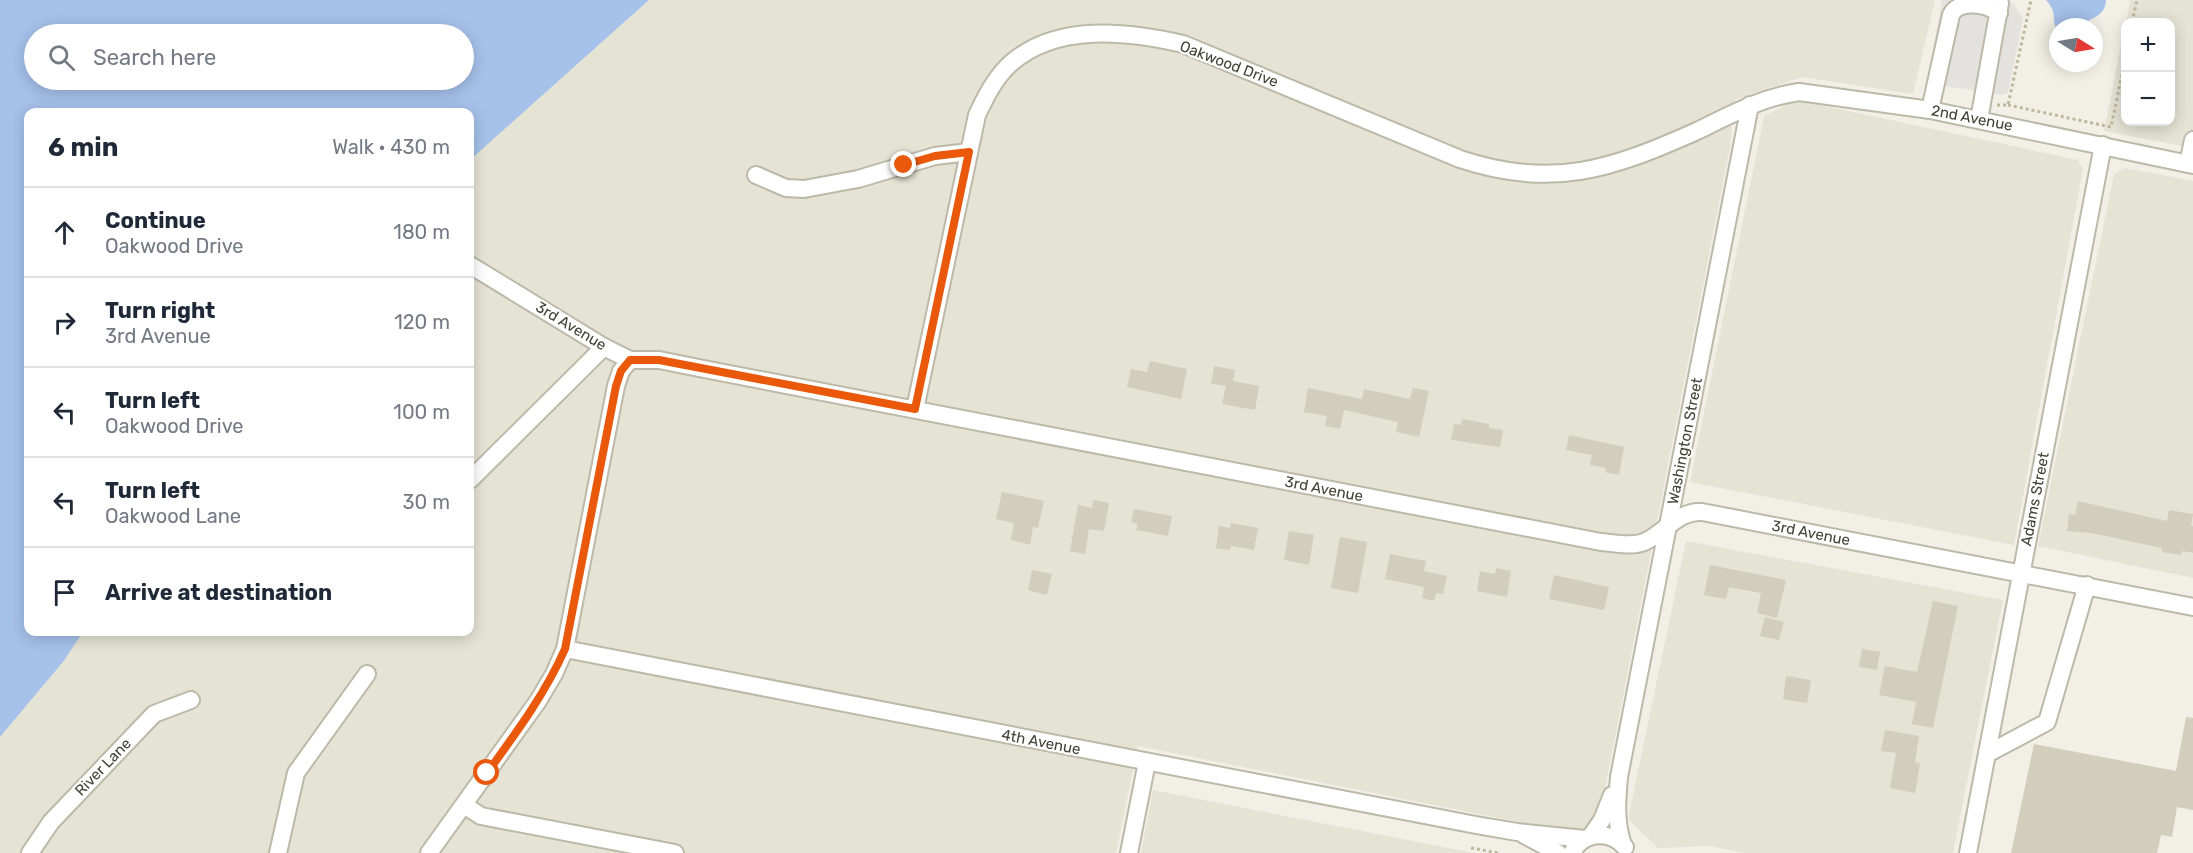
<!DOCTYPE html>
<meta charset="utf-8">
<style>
body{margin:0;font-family:Rubik,sans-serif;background:#f2f2f3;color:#1f2937}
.controls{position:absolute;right:18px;top:18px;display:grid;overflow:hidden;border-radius:12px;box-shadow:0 3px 15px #0003}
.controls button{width:54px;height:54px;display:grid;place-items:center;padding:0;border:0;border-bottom:2px solid #e0e1e3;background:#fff;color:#1f2937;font:30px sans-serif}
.compass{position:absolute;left:2049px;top:18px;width:54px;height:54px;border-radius:50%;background:#fff;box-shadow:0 3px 15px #0003;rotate:101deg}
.stop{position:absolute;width:18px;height:18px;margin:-14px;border:4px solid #ea580c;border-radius:50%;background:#fff}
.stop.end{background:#ea580c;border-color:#fff;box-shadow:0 2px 6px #0008}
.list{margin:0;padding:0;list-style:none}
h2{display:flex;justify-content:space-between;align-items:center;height:78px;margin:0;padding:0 24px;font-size:26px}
h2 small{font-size:20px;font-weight:400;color:#747a83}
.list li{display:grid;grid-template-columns:39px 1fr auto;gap:18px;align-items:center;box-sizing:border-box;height:90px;padding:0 24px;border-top:2px solid #e0e1e3}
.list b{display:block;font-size:22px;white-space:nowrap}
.list p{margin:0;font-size:20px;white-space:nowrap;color:#747a83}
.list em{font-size:20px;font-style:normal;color:#747a83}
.icon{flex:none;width:33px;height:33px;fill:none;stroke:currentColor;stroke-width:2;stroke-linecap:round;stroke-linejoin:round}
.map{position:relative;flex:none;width:2193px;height:853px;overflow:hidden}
.search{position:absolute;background:#fff;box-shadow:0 3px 15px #0003;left:24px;top:24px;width:450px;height:66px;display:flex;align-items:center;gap:15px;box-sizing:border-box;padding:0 21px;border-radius:33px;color:#747a83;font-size:22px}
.panel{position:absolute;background:#fff;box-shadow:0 3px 15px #0003;left:24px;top:108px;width:450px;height:528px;border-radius:12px}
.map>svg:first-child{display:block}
.residential{fill:#e5e3d4}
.parking{fill:#e3e2de}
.water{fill:#a6c1ea;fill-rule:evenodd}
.building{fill:#d2cebc}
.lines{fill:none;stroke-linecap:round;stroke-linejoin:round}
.minor-casing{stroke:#bcb9a9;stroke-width:20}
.path{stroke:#bdb79c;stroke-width:3;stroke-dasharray:3 3;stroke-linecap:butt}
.minor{stroke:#fff;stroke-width:16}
.route{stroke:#ea580c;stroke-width:8}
.labels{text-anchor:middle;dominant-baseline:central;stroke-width:4.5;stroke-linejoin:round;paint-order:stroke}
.street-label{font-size:15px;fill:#444136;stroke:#fff}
</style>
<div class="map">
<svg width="2193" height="853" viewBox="0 0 2193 853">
<rect width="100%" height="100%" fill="#f2f0e6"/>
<!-- residential -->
<g class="residential">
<polygon points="649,0 1935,0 1913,94 1802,77 1735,100 1730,147 1601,809 1586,830 1569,832 1138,746 1116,853 0,853 0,737 63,662 83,632 470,632 470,160"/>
<polygon points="2130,0 2193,0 2193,148 2104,131 2125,24 2126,122 2170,122 2170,22 2126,22"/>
<polygon points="1806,102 2078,160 2083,169 2014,545 1690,482 1764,116 1790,103"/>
<polygon points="2125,168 2193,181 2193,578 2038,546 2114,174"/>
<polygon points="1686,541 2003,600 1953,853 1745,853 1709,846 1658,848 1628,819"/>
<polygon points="1153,790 1474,853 1141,853"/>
</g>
<!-- parking -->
<polygon class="parking" points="1942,0 1993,0 2013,3 2023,19 2008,93 2002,95 1927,83"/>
<!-- water -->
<g class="water">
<path d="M0,0H649L470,160V112H28V632H83L63,662L0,737ZM34,34H464V80H34Z"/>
<path d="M2046,0H2106C2105,18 2090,17 2079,27H2058L2057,31C2051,18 2058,13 2046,0Z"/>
</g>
<!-- building -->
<g class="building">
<polygon points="1150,361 1187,369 1181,399 1127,387 1131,369 1147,372"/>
<polygon points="1214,366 1235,370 1233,381 1259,386 1255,410 1222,404 1226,386 1211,384"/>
<polygon points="1308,388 1362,399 1364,389 1410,399 1413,388 1429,391 1419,437 1396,432 1398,422 1344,410 1340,429 1325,426 1327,416 1304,412"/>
<polygon points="1462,419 1489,424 1489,428 1503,430 1500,447 1451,440 1454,424 1461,425"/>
<polygon points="1569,435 1624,447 1619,475 1605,472 1606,468 1590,465 1592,455 1566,450"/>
<polygon points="1002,492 1044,501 1038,528 1033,527 1030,545 1011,540 1014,523 996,519"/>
<polygon points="1093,500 1109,503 1104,531 1089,529 1085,554 1070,551 1078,505 1092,508"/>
<polygon points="2078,501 2167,521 2169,510 2193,514 2191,526 2193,526 2193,553 2182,551 2181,555 2162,552 2162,548 2091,533 2067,531 2069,514 2075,515"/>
<polygon points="1134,509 1172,516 1168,536 1136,530 1138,524 1131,522"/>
<polygon points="1231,523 1258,528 1254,550 1231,546 1230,550 1216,548 1219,526 1230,528"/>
<polygon points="1289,531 1314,535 1309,565 1284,560"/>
<polygon points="1340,537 1367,542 1358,593 1331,588"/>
<polygon points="1390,554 1426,561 1424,571 1447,576 1443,594 1436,593 1434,601 1422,598 1424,587 1385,579"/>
<polygon points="1710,565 1786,580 1777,618 1757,613 1761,593 1729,587 1726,599 1704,595"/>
<polygon points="1496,568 1511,571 1507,597 1477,591 1480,571 1495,574"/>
<polygon points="1032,570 1052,574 1047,595 1028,590"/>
<polygon points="1554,575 1609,587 1604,610 1549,599"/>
<polygon points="1933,601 1958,606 1933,728 1912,724 1916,702 1879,695 1885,666 1917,672"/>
<polygon points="1765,617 1784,622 1779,640 1760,636"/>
<polygon points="1862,649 1880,652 1877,670 1859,667"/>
<polygon points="1786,676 1811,680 1807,703 1783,699"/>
<polygon points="2186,717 2193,718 2193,810 2177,807 2172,837 2161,835 2157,853 2011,853 2034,744 2176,771"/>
<polygon points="1885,730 1919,736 1915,762 1920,764 1915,793 1890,788 1896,753 1881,751"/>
</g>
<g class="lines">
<defs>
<g id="minor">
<path d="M1930,110L1951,15C1958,0 1985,3 1999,13"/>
<polyline points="1979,120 2000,3"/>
<polyline points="2188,164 2193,140"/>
<polyline points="756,175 786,188 804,189 858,179 935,156 969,152"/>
<path d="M470,265L604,347L630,360H659L714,371L1601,542C1613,543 1632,547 1644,542C1664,534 1678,510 1702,512L2193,607"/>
<path d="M915,409L977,115C986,96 995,78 1010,64C1056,23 1127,31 1183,44L1460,159C1552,190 1612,169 1697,131C1730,115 1762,97 1799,92L1930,110L2193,165"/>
<polyline points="470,480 604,347"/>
<polyline points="565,649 1476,825 1517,832 1585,839"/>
<polyline points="1987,754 2047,722 2087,585"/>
<polyline points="464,805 481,816 675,853"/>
<polyline points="1524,835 1558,853"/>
<polyline points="1591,836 1602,820 1612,795"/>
<path d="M1623,845C1615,822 1617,800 1619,777L1750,105"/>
<polyline points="30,853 51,822 154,714 191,700"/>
<polyline points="278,853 296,773 367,674"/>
<polyline points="429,853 538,701 554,674 565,649 616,386 621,371 630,360"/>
<polyline points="1129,853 1147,762"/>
<path d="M1572,853C1583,831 1610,830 1625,847"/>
<polyline points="1968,853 2103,145"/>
</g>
</defs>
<!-- minor casing -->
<use href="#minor" class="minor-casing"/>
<!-- path -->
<g class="path">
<polyline points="2132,22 2137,0"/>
<polyline points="1997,105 2008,105 2031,0"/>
<polyline points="2008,105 2111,127 2126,55"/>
<polyline points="1471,848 1499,853"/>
</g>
<!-- minor -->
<use href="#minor" class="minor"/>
</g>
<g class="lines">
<!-- route -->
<path class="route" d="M487,773C516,733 545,694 565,649L616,386L621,371L630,360H659L915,409L969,152L935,156L904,165"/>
</g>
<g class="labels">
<!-- street labels -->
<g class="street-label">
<text transform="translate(1229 64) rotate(21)">Oakwood Drive</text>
<text transform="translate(1972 118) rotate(11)">2nd Avenue</text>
<text transform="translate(571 326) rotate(31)">3rd Avenue</text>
<text transform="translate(1685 441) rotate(-79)">Washington Street</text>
<text transform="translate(1324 489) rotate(11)">3rd Avenue</text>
<text transform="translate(2035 499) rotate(-79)">Adams Street</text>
<text transform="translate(1811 533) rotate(11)">3rd Avenue</text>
<text transform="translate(1041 742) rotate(11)">4th Avenue</text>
<text transform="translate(103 767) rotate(-46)">River Lane</text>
</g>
</g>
</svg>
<div class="controls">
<button>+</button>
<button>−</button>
</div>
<svg class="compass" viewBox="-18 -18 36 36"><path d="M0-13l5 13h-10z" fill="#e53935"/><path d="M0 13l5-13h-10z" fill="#747a83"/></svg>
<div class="stop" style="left:487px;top:773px"></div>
<div class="stop end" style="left:904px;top:165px"></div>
<div class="search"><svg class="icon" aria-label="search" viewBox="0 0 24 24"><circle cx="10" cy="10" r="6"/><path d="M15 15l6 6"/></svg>Search here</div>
<section class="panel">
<h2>6 min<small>Walk · 430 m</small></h2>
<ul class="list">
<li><svg class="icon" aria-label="ahead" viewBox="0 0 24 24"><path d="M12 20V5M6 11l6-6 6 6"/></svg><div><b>Continue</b><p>Oakwood Drive</p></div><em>180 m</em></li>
<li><svg class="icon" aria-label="right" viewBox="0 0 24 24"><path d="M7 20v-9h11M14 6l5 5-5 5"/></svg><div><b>Turn right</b><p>3rd Avenue</p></div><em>120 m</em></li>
<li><svg class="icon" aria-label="left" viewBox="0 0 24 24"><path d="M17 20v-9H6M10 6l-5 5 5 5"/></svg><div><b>Turn left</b><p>Oakwood Drive</p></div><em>100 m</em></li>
<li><svg class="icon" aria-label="left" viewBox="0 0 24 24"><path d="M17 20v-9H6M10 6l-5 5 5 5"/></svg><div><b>Turn left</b><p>Oakwood Lane</p></div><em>30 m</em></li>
<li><svg class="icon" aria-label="arrive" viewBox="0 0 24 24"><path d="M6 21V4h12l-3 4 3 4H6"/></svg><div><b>Arrive at destination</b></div></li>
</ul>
</section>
</div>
